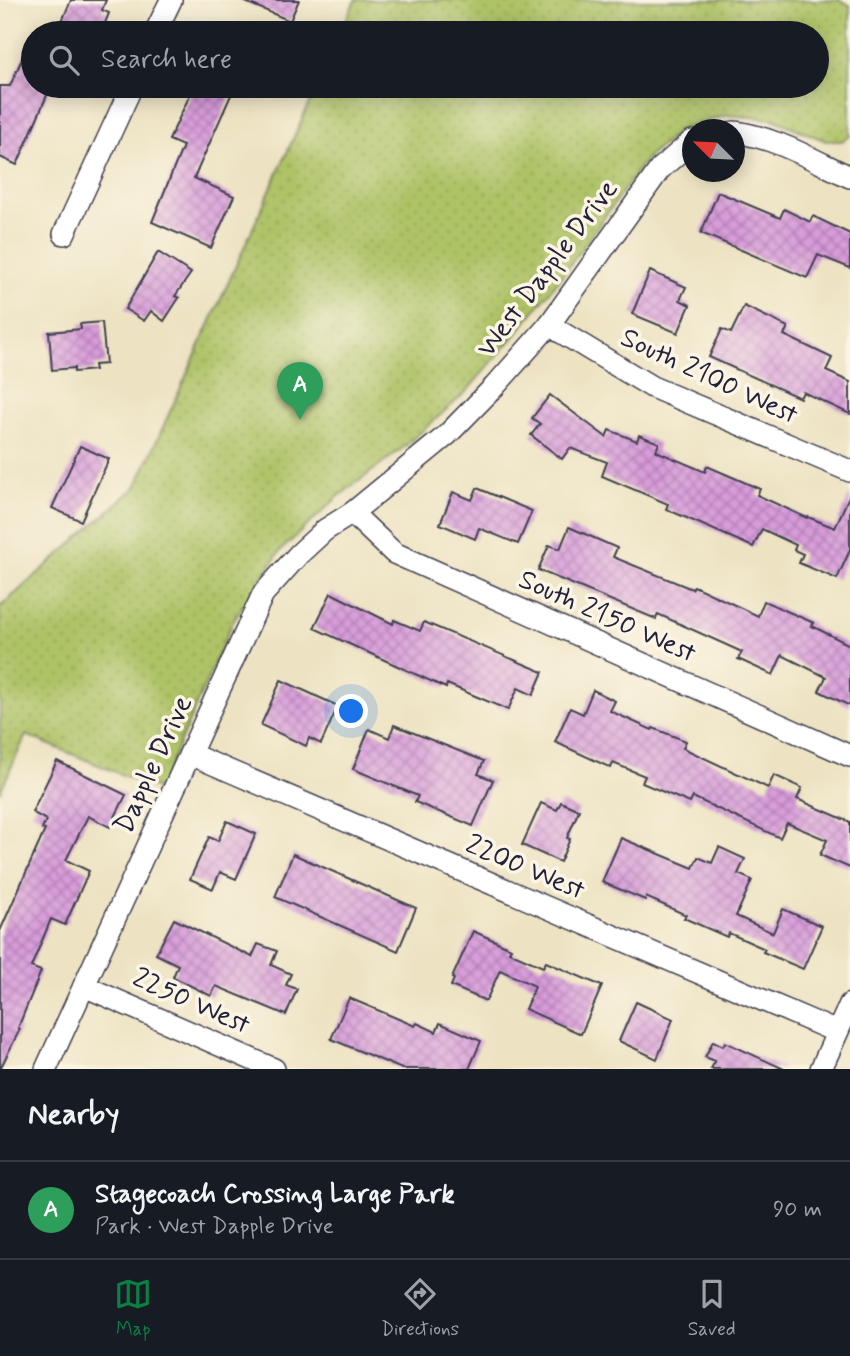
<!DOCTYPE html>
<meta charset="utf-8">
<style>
body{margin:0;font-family:Mynerve,sans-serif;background:#20242c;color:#f1f3f6}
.compass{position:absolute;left:682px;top:119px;width:63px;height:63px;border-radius:50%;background:#171b24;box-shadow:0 4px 18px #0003;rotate:294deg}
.you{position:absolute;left:352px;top:712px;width:24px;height:24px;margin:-18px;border:5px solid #fff;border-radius:50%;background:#1a73e8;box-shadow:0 0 0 10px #1a73e833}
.badge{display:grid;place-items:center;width:46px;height:46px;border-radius:50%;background:#0b8043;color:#fff;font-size:23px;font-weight:700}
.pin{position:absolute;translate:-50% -58px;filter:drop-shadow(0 2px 4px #0008)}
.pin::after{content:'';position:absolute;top:37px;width:24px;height:21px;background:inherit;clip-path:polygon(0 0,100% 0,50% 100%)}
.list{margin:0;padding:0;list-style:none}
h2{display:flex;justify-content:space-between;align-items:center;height:91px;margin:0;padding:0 28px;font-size:30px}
h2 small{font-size:23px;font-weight:400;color:#9ea1a6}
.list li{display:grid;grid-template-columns:46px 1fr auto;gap:21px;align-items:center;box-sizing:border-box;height:98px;padding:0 28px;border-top:2px solid #363941}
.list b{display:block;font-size:26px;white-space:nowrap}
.list p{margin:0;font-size:23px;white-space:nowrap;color:#9ea1a6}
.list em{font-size:23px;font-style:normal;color:#9ea1a6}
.icon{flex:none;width:38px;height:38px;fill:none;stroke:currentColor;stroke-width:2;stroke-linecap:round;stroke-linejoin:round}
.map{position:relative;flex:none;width:850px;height:1069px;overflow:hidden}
.search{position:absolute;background:#171b24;box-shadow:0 4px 18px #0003;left:21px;right:21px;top:21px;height:77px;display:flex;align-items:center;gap:18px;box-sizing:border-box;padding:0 24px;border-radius:38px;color:#9ea1a6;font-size:26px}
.sheet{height:189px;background:#171b24}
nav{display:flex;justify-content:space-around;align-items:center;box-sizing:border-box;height:98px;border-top:2px solid #363941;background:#171b24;font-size:19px;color:#9ea1a6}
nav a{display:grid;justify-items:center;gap:4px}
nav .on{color:#0b8043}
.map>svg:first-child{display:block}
.park{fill:url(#park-dots);stroke:#687250;stroke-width:2}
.building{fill:url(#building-cross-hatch)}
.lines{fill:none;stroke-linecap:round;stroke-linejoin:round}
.street-casing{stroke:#403f4f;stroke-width:24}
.street{stroke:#fff;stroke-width:21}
.labels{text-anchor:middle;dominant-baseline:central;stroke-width:7;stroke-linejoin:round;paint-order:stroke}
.street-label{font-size:28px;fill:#22223b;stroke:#fcf5e5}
</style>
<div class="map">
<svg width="850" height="1069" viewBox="0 0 850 1069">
<defs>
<pattern id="park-dots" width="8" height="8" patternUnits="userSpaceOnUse" patternTransform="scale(1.75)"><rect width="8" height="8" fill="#aec266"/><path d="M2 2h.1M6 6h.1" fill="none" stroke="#95a659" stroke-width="1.8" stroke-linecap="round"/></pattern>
<pattern id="building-cross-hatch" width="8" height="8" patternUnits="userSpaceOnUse" patternTransform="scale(1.75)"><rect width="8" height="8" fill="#d89cda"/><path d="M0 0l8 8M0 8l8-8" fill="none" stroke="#af7fb2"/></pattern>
</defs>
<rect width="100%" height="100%" fill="#fcf5e5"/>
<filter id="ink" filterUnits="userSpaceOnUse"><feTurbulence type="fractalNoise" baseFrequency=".0143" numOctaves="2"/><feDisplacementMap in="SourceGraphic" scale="14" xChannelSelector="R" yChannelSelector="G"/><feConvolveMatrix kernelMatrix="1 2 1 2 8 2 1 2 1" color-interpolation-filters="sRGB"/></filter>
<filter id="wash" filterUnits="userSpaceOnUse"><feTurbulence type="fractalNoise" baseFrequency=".00686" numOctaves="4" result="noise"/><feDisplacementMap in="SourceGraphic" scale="28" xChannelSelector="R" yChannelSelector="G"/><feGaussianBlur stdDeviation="1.57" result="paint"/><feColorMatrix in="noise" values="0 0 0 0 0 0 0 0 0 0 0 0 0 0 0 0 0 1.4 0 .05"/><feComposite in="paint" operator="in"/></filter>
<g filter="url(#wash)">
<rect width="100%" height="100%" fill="#ede3c3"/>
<!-- park -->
<polygon class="park" points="355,0 840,0 850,5 850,136 842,141 826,141 773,119 727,115 682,129 647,158 565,272 517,333 465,393 404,447 339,496 280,551 233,621 159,790 26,735 0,792 0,607 136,487 317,86 817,86 817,33 340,33"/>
<g id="blocks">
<!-- building -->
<g class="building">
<polygon points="71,0 106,0 102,10 109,13 101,33 93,30 92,33 57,33"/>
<polygon points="241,0 299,0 290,21"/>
<polygon points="33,34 33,86 51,86 17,165 0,157 0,86 10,86"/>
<polygon points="194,86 235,86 194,178 234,196 211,248 152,222 183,146 169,140"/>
<polygon points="718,192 780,218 784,209 810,222 813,216 850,234 850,268 818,255 807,278 701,233"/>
<polygon points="158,252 191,273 175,296 179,298 164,321 151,311 144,321 125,309"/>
<polygon points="650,271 686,287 680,300 690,305 678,333 632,314"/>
<polygon points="744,306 788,327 784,335 832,358 826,371 850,382 850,414 803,392 800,398 709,357 722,329 731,333"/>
<polygon points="102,322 106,364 94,365 95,370 74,372 74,368 52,370 49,332 81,329 80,324"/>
<polygon points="550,395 606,437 609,430 637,441 639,435 659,443 656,451 705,472 707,466 730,476 760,489 757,495 807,518 808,517 835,528 850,494 850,550 837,579 799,563 803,554 794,550 796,545 762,529 753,547 666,509 668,504 602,476 607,462 570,448 562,459 531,435 540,424 532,418"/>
<polygon points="80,446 109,459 81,521 52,508"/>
<polygon points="477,488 532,511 518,544 479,528 475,539 440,524 453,492 472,500"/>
<polygon points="569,527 617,548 613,557 692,589 694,586 758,616 764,601 814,623 812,626 850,645 850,706 819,691 826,677 782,655 773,675 738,659 742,652 658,614 656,619 538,570 549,545 560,549"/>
<polygon points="331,593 393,624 394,620 420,631 424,622 543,672 533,695 518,688 508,710 447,684 446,688 314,628"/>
<polygon points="281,680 338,706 321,744 309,738 306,746 261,725"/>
<polygon points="593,690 615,701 610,711 652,730 653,728 686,741 683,748 768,788 774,775 802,788 797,799 850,822 850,868 820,855 827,840 787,823 780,838 693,797 690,803 642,783 645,776 613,763 611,768 555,742 570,708 583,714"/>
<polygon points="394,725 484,761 478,774 493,780 473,826 415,802 418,796 353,769 369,729 389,738"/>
<polygon points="57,761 126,795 110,827 88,816 66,860 89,871 65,925 51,919 31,967 41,971 18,1028 20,1029 0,1069 0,931 45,830 42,829 46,820 32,812"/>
<polygon points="561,802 579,810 567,838 570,839 560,862 522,845 541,803 557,810"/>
<polygon points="227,821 256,834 236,879 220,872 213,889 190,879 209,837 218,841"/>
<polygon points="621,838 693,868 698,857 712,863 719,847 745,859 738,874 752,880 736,916 773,933 783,909 822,926 803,969 763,952 765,949 729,933 727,937 684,918 686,915 646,897 645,900 602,882"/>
<polygon points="293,854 416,908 398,951 275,897"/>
<polygon points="174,919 252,957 258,944 277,951 271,965 291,974 286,985 297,989 286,1015 216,986 211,996 173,977 178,965 156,954"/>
<polygon points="473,931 511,948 509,952 543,967 546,962 602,986 581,1034 525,1009 535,986 500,970 486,1001 451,986 454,979 452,978"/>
<polygon points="349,998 415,1026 417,1023 436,1032 440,1023 481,1041 469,1069 402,1069 331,1039"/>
<polygon points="636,1002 673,1019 657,1059 619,1041"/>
<polygon points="713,1041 723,1046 725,1042 784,1069 711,1069 715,1061 705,1057"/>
</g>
</g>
</g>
<g filter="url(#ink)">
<use href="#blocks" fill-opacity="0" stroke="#403f4f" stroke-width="2"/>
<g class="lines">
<defs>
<g id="street">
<polyline points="155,33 171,0"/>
<path d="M734,132C775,137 813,160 850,177"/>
<polyline points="64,234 132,86"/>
<polyline points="549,325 652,387 850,471"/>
<polyline points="352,513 394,553 850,756"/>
<polyline points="190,754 837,1032"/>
<polyline points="84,986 274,1069"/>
<polyline points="46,1069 263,594 299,554 325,530 352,513 447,435 495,386 549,325 660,169 692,141"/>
<polyline points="821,1069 850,1004"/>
</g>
</defs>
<!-- street casing -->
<use href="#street" class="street-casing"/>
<!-- street -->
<use href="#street" class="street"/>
</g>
</g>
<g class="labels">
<!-- street labels -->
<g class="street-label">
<text transform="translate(548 269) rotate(-53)">West Dapple Drive</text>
<text transform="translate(709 377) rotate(25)">South 2100 West</text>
<text transform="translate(607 617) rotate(24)">South 2150 West</text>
<text transform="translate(154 765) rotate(-65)">Dapple Drive</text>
<text transform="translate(525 868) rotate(23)">2200 West</text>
<text transform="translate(191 1002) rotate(24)">2250 West</text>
</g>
</g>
</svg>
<svg class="compass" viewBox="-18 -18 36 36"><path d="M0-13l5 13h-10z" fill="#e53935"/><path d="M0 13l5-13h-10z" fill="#9ea1a6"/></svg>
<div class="you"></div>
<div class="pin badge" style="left:300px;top:420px;background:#2e9e5b">A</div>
<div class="search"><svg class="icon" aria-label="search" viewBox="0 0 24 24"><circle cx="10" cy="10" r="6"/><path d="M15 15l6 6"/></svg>Search here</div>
</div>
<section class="sheet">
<h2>Nearby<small></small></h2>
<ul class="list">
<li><span class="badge" style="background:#2e9e5b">A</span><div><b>Stagecoach Crossing Large Park</b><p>Park · West Dapple Drive</p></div><em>90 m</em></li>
</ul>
</section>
<nav>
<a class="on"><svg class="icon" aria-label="map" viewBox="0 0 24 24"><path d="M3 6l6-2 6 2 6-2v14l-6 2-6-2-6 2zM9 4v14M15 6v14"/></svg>Map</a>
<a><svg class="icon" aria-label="directions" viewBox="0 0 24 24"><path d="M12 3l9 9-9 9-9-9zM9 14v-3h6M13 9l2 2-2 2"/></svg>Directions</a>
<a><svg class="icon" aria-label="saved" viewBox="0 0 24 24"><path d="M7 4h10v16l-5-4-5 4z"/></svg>Saved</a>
</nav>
